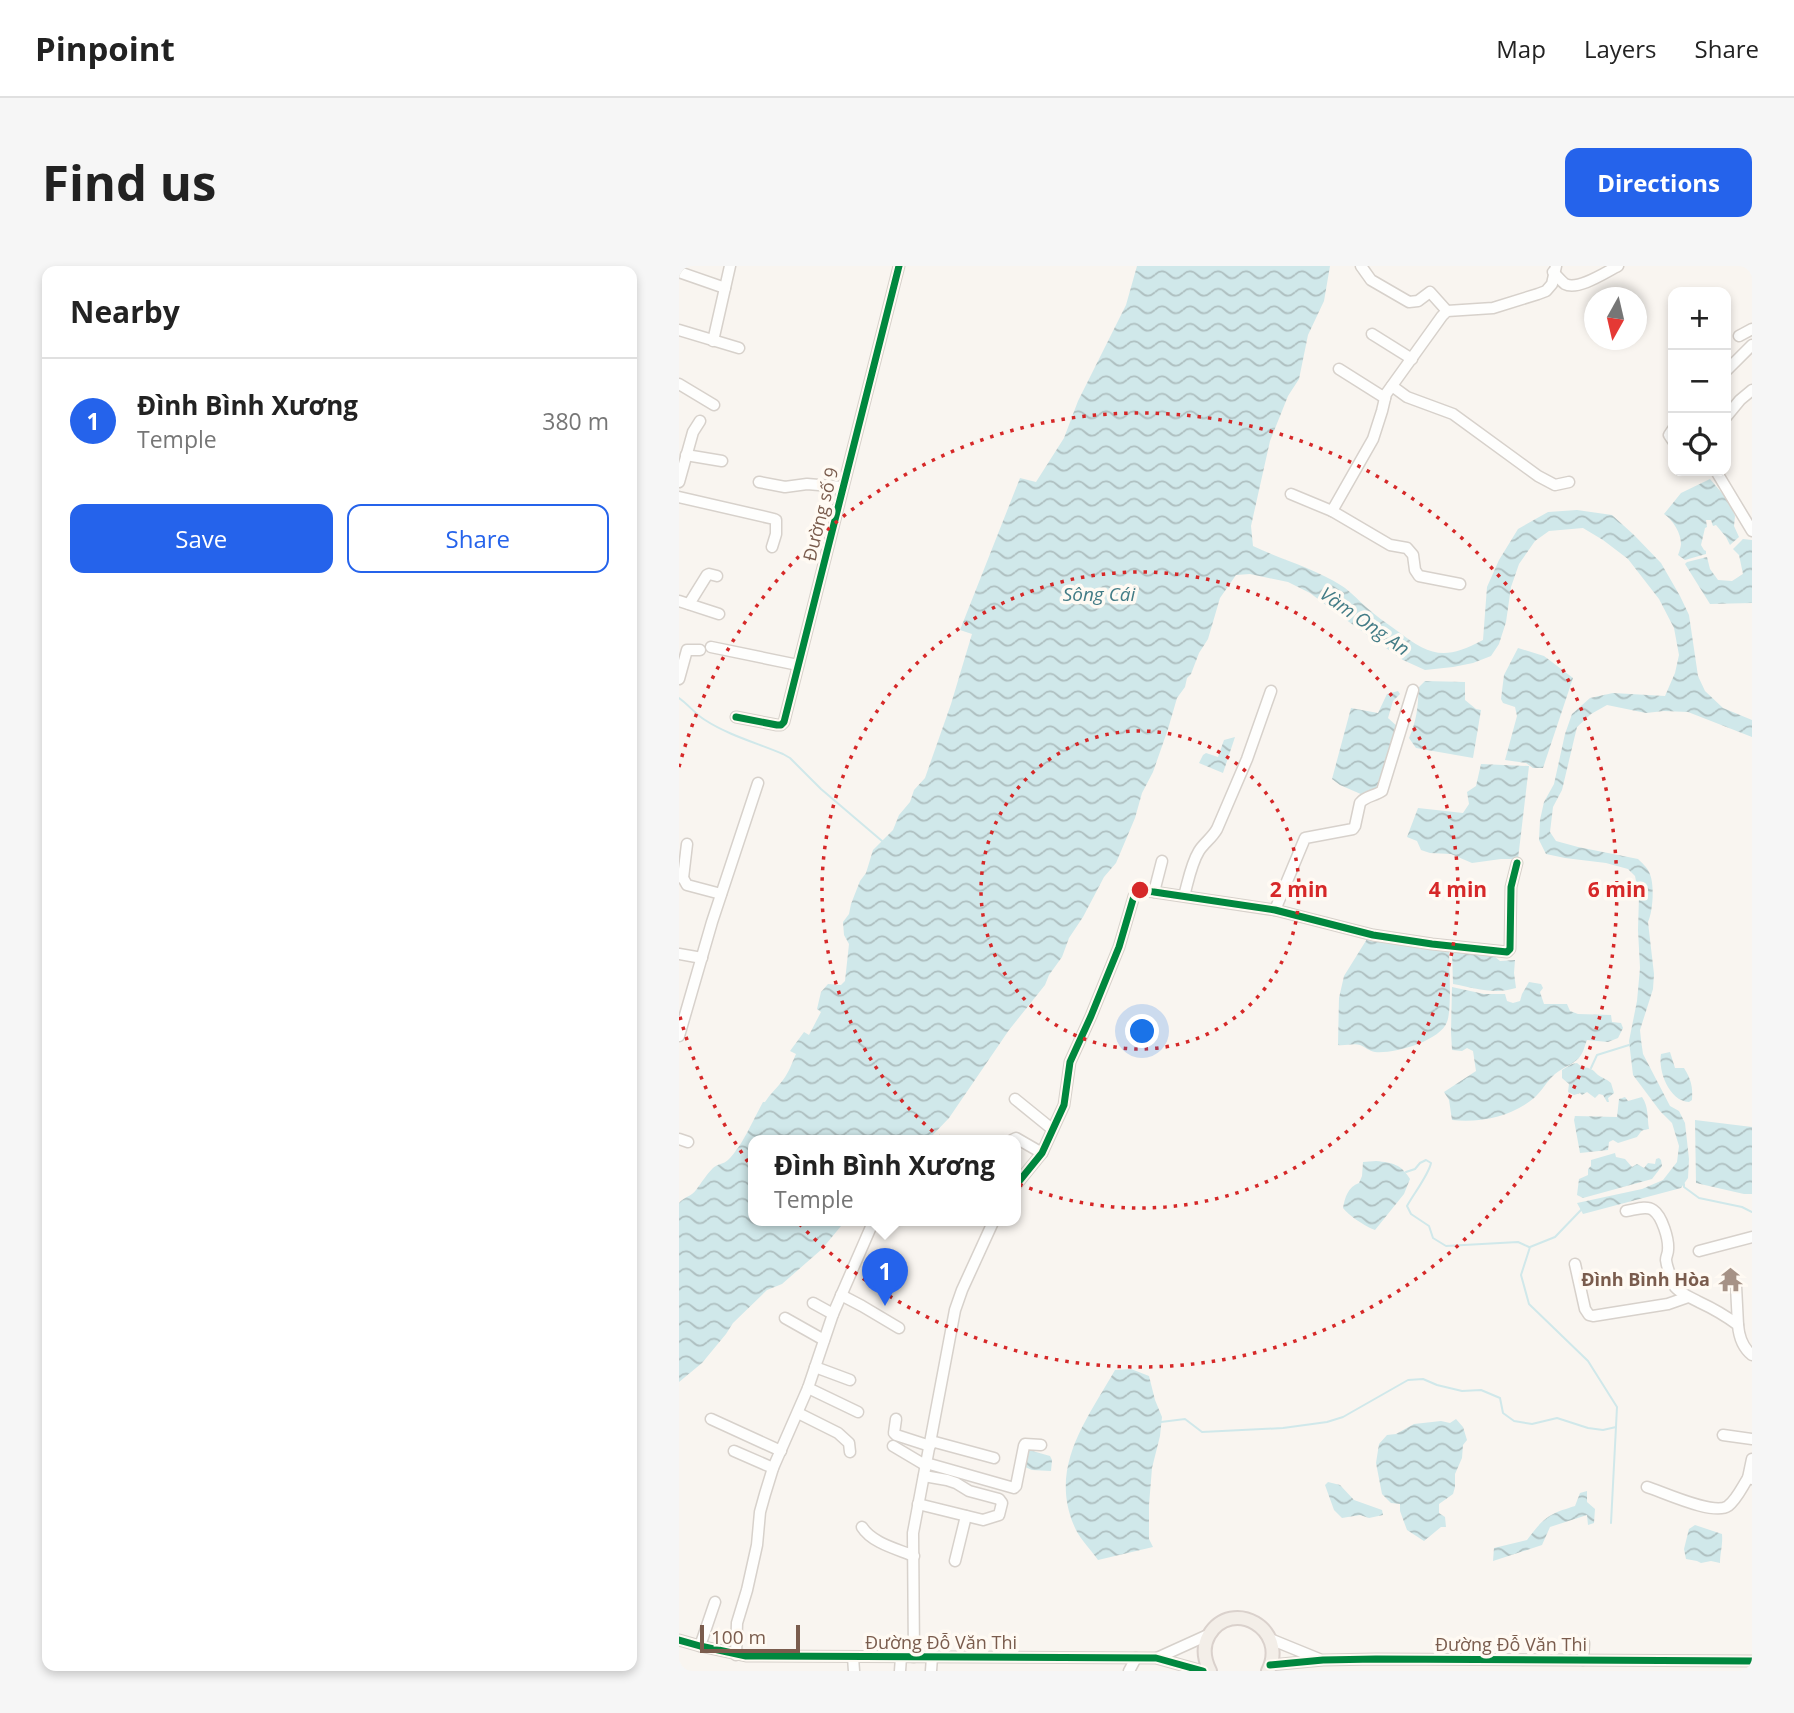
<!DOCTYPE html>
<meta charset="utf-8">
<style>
body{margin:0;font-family:"Open Sans",sans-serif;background:#f6f6f6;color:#222}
.controls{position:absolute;right:21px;top:21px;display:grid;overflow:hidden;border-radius:14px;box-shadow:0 4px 10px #0003}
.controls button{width:63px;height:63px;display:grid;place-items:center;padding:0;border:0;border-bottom:2px solid #e0e0e0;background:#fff;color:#222;font:35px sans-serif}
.compass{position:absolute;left:905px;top:21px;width:63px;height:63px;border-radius:50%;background:#fff;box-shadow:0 4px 10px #0003;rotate:188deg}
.scale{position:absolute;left:21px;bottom:18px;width:100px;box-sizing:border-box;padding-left:7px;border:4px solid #7a5c4d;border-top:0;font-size:19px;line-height:24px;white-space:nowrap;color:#7a5c4d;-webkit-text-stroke:5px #fffaf3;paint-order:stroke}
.you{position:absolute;left:464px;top:766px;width:24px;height:24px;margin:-18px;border:5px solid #fff;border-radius:50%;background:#1a73e8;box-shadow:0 0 0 10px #1a73e833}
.badge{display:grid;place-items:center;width:46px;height:46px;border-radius:50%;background:#2563eb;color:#fff;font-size:23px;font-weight:700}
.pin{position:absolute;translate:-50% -58px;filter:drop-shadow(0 2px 4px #0008)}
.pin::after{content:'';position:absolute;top:37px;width:24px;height:21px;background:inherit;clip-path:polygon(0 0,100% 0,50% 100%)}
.popup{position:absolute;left:69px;top:869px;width:273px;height:91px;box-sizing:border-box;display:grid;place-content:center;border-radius:14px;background:#fff;filter:drop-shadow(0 2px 5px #0005);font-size:23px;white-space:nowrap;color:#767676}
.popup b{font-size:26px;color:#222}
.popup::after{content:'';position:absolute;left:50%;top:100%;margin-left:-14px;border:14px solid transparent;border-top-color:#fff}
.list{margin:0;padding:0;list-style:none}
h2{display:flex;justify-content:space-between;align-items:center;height:91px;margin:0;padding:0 28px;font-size:30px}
h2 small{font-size:23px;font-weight:400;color:#767676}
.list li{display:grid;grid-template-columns:46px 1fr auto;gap:21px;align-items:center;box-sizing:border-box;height:126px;padding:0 28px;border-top:2px solid #e0e0e0}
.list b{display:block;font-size:26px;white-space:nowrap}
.list p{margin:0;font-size:23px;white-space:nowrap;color:#767676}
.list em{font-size:23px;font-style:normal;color:#767676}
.actions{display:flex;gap:14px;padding:21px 28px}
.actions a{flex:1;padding:16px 0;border:2px solid #2563eb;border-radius:14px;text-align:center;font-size:24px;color:#2563eb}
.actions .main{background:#2563eb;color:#fff}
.icon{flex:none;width:38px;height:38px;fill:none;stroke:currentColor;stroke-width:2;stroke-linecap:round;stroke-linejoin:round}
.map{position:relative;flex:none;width:1073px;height:1405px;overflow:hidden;border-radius:14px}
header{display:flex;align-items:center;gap:42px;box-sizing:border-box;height:98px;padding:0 35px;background:#fff;border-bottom:2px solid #e0e0e0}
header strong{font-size:33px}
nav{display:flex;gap:38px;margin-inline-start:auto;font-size:24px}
.intro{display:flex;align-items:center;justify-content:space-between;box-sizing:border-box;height:168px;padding:0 42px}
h1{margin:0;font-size:49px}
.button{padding:18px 32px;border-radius:14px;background:#2563eb;color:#fff;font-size:24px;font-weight:700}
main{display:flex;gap:42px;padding:0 42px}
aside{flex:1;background:#fff;border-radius:14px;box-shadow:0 4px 10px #0003}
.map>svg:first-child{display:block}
.water{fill:url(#water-waves)}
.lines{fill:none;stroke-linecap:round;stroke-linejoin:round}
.stream{stroke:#d0e8ea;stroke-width:2}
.minor-casing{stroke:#d7d1cb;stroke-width:13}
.major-casing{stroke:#dad1cc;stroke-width:16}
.minor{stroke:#fefefd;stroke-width:10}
.major{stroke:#f3eee8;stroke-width:12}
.cycleway-casing{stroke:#fffaf3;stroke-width:11}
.cycleway{stroke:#00873e;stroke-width:7}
.ring{fill:none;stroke:#d62828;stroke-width:3.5;stroke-dasharray:3.5 7}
.labels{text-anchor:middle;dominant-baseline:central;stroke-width:7;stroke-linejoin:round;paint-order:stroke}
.street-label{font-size:18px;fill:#7a5c4d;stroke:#fffaf3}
.poi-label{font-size:18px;font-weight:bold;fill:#7a5c4d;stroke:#fffaf3;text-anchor:end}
.water-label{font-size:19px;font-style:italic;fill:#437c86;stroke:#fffaf3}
.centre{fill:#d62828;stroke:#fffaf3;stroke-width:3.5}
.ring-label{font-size:21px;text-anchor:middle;font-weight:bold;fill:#d62828;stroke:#fffaf3;stroke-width:7;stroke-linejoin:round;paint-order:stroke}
</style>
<header>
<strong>Pinpoint</strong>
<nav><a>Map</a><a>Layers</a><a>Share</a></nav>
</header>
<div class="intro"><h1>Find us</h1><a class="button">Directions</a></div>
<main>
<aside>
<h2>Nearby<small></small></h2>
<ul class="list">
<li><span class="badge">1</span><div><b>Đình Bình Xương</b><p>Temple</p></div><em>380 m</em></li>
</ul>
<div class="actions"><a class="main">Save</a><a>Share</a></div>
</aside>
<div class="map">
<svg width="1073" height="1405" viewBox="0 0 1073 1405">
<defs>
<pattern id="water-waves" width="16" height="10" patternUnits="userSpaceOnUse" patternTransform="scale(1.75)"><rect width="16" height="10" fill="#d0e8ea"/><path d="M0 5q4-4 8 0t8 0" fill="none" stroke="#aebfc0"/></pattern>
</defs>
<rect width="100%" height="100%" fill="#f9f5f0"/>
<!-- water -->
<g class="water">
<path d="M458,0H651L645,35L629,69L620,113L609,130L591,175L572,260L574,280C603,294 635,302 663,320C671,325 679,334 687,341C696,349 707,357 717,364C751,390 765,395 804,374L808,321L820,294L839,263L869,246L898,244L933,249L955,269L982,297L1001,330L1010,349L1019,410L1026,425L1044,442L1073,454V471L1009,446L985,445L967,447L928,439L912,448L898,461L883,524L874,541L871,566L877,575L899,581L959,593C963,597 968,601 970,606C976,617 974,645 969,656L975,708L974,723L961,764L962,774L964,788L991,840L1000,845L1006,857L1010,893L1009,912L1002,922L904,948L898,937L963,923L984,914L998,896L1000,880L993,857L981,845L954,809L950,775L958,735L961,702L959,664L960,630L956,610L949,603L927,597L886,592L867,588L860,574L861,554L865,536L875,518L886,468L893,448L911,432L934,427L986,430L996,407L1000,389L995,362L980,333L949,293L924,274L904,262L870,265L856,275L840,298L832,321L827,356L820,378L812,390L794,397L774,401L746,404L724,394L663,351L631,327L609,316L571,308L557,309L541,332L529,373L520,387L512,408L508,412L506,421L498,432L489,463L474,506L463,527L456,552L437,597L425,611L404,651L390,672L383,691L370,709L366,719L330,764L270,852L249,874H75V954H167L143,983L103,1018L88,1024L54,1057L47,1068L23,1097L0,1116V937C5,931 13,930 17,924C23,916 27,909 34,902C38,898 45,898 49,894C63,881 74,854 84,836H86C91,828 98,822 104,814C110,806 113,797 117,788L111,785L125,766L130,769L142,746L138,743L142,726L149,718L162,719L166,715L170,678L165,669L164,656L170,648L172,638L181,615L187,607L194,584L214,564L220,549L231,536L235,524L246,512L272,438L293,368L281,364L341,212L357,216L385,172L399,135L447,39Z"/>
<path d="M1031,213L1048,233L1053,242L1056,250L1055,260L1060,271L1051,279L1047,271L1037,259L1034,260L1032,254H1027L1028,261L1026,262L1022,279L1025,284L1027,285V288L1006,294L999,289C1000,287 1002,280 1002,278C1002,267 994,254 985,248L1002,227Z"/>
<polygon points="1064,273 1073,274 1073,337 1031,338 1006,298 1008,296 1028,291 1031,303 1039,314 1053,315 1064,308 1060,289 1054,283"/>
<polygon points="839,382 865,390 894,412 864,502 854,502 847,497 826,494 838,450 836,441 824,437 822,433 825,409"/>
<path d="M746,415L786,416V434L797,443L802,444L794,492L737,482L730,472C737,456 740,439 739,422Z"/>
<polygon points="719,425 721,428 714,435 709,452 720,462 706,503 696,524 684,529 661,519 653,513 672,442 699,447 708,428"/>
<polygon points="556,471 544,507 520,497 524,489 527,487 539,491 545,474"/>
<polygon points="802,498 850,500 839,593 822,593 793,597 772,588 751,587 742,584 738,575 728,571 739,542 784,547 790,538 788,526 797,520"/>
<path d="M688,673L744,683L770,684C770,700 773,744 768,756C761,775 715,788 696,786C690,785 686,781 681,779C675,777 666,780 659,779L660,732L665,710Z"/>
<path d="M773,685L815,690L821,695L836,694L835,707L837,722C815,729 796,722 774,718Z"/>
<path d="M850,716L862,718L864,722L861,726L865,738H888L891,745L899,748L932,749L933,756L942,757L944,762L939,772L929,776L908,774C906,778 905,785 902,789C898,797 884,801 876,808C868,815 863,825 855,832C832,851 801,857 773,854L770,834L765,826L797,805L794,785L788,782L783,785L773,784L772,766L773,721L805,728H826L828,735L834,737L841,735L843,728Z"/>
<path d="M991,786L996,802H1005C1012,813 1014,821 1013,834L1010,836C990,835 979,805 982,788Z"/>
<path d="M898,797L903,801C912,802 913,803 919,809C923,812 928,813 932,817L935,827L929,832L930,836H928L924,829L920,828L916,832L908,826L903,829L901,827L895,829L889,826L890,818L883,812V804L893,798Z"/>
<path d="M946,831L949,835L963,831C970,841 968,852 970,863C960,865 964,864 958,871L939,877L934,874L930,876L929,884L901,887L895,854L896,850L938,851L940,833Z"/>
<polygon points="1016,854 1073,861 1073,928 1065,928 1017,917"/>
<polygon points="936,887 937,891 946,893 953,901 958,898 965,902 969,897 976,898 977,893 980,892 982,894 983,900 973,913 904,932 898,929 900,913 909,909 909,903 912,900 912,894"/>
<path d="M697,895C714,897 722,898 731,913L725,928L696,964C687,961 669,949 664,942C666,931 669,921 680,917L683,910L684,896Z"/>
<path d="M452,1103L470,1110L476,1134L483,1151L481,1170L473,1202L470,1239V1273L474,1281L419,1294C412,1284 402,1274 397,1264C368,1203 407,1155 436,1104Z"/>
<polygon points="777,1153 784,1161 788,1174 784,1179 783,1192 776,1208 776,1221 774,1228 760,1238 760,1247 766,1251 767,1261 762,1261 745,1275 728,1264 721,1245 721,1238 712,1237 703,1228 697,1197 700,1178 708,1169 717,1168 735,1158 762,1155 771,1157"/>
<polygon points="350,1184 371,1190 373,1194 372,1205 353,1204 346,1201"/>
<polygon points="649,1216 661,1219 675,1234 703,1244 704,1249 690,1252 681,1249 663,1252 655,1244 646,1219"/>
<path d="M908,1225V1236L916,1243L915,1257L909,1259L908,1249L871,1261L863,1279L814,1295L815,1282L848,1274C865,1251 870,1248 896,1240L901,1227Z"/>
<path d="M1016,1259L1043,1268C1044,1279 1041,1287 1041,1297L1032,1295L1022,1297L1018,1295L1007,1293L1005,1283L1010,1263Z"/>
</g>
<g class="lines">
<!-- stream -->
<g class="stream">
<path d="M0,432C9,438 16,448 26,454C49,469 78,477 104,488L111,492L142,523L203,575"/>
<polyline points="912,802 918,789 950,779"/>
<path d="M727,906L736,903L741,897L747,894L752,897C750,908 734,929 728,940L732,948L750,960L754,972L767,980L839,976L850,981"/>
<polyline points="1005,918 1005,921 1020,932 1063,941 1073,946"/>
<polyline points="902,944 876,971 851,981 842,1009 850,1038 909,1095 938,1141 932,1257"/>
<polyline points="482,1156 506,1153 523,1166 604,1162 648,1156 664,1151 729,1114 744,1113 758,1119 783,1125 802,1124 821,1132 824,1147 835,1155 853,1158 878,1152 909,1162 924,1164 937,1161"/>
</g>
<defs>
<g id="minor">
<polyline points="682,0 692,14 730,36 739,35 751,26 768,45"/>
<polyline points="0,6 46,22"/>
<path d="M874,6C878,10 882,15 886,18C899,25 927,6 939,0"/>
<polyline points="0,64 60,82"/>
<polyline points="693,68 733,93"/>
<polyline points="1060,70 1073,63"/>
<polyline points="34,75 51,0"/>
<polyline points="660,103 706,132"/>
<polyline points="1047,105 1073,79"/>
<polyline points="0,118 35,139"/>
<polyline points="713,120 728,131 774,148 859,210 876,219 890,216"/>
<polyline points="1047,151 1061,134 1073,124"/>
<polyline points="994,163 990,169 994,175"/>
<polyline points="7,189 43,195"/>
<polyline points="1037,205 1073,265"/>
<polyline points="0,216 14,166 21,155"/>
<polyline points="80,216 106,221 128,218 164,221"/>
<polyline points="612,228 653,245 711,279 728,282 734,289 736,304 740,310 781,318"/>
<polyline points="0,231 95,253 97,254 97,268 93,281"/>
<polyline points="653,245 694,173 703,145 707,128 763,50 768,45 814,42 859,28 867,25 873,18 877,0"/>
<polyline points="0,335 40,348"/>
<polyline points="10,338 28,309 30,308 38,310"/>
<polyline points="32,381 119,399"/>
<polyline points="0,413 8,384 21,384"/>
<polyline points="57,451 98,459 102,459 105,456 220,0"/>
<polyline points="0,611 4,612 8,619 42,628"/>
<polyline points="4,612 8,578"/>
<polyline points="475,626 483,595"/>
<path d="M505,630C509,616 512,598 520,585C525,577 533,572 538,563L568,493L592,425"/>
<path d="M596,644L626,572L674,563L676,560L681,537C686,530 696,530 703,525L734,424"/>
<polyline points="0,688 23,692"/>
<polyline points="0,770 33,656 79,517"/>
<polyline points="336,833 373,863"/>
<polyline points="0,873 9,876"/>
<polyline points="333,874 337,872 363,887"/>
<path d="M337,919L363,887L385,839L391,796L412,750L440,681L455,630C461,624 467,625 475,626L596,644L694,669L753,678L828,686L831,683L832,621L838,597"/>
<path d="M947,945C955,944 967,939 974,944C983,950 990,973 989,984C989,988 987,990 987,994C988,1003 993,1013 996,1021C1002,1028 1011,1031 1020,1036C1033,1042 1047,1050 1059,1059C1060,1071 1063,1081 1073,1089"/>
<polyline points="1020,985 1073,971"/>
<polyline points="896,998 906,1043 910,1049 914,1050 989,1038 1009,1031"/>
<polyline points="1057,1020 1059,1059"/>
<polyline points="162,1029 183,1040 220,1062"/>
<polyline points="134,1037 154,1048"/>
<polyline points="106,1052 145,1074"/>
<polyline points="136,1101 171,1114"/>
<polyline points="129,1122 179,1146"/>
<polyline points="119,1147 159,1167 170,1177 171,1186"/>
<polyline points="32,1153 102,1185"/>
<polyline points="217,1153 215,1167 217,1169 251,1180"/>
<polyline points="1044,1169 1073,1173"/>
<polyline points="252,1175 315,1192"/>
<polyline points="214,1180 246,1199"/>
<polyline points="55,1185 94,1202"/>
<polyline points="247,1197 335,1222 337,1220 345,1180 346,1178 362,1179"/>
<polyline points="1073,1213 1069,1212 1073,1193"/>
<path d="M968,1221C984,1226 1035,1250 1049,1240C1058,1233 1063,1221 1069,1212"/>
<polyline points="239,1238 304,1254 320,1249 323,1237 320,1233 290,1225 277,1217 268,1214 245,1210"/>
<path d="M183,1261C193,1277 218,1283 235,1290"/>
<polyline points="276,1295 287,1250"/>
<polyline points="591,1373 640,1393"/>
<polyline points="0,1374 21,1380 67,1390 477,1392 524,1405"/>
<polyline points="21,1380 36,1336"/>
<polyline points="57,1389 58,1357 68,1324 78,1279 81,1246 86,1228 94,1202 129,1122 154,1048 195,954"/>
<polyline points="174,1391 175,1405"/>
<polyline points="235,1391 234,1267 237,1251 276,1044 283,1024 315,954"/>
<polyline points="478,1392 531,1368"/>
<polyline points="904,1394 905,1377"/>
<polyline points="591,1399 644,1394 697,1393 1073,1395"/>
<polyline points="221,1405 222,1391"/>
<polyline points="252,1405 253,1391"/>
<polyline points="450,1405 457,1392"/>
</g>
<path id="major" d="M531,1405C525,1393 523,1381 530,1369C553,1331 610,1363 589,1405"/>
</defs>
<!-- minor casing -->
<use href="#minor" class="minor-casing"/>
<!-- major casing -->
<use href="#major" class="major-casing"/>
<!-- minor -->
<use href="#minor" class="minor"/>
<!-- major -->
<use href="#major" class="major"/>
<defs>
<g id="cycleway">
<polyline points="57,451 98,459 102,459 105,456 220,0"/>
<path d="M337,919L363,887L385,839L391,796L412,750L440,681L455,630C461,624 467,625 475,626L596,644L694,669L753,678L828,686L831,683L832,621L838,597"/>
<polyline points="0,1374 21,1380 67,1390 477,1392 524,1405"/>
<polyline points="591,1399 644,1394 697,1393 1073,1395"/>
</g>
</defs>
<!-- cycleway casing -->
<use href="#cycleway" class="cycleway-casing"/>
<!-- cycleway -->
<use href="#cycleway" class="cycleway"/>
</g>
<!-- distance rings -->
<g class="ring">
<circle cx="461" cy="624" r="159"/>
<circle cx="461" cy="624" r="318"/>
<path d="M0 501A477 477 0 1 1 0 747"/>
</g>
<!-- icons -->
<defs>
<symbol id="temple-bare" viewBox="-9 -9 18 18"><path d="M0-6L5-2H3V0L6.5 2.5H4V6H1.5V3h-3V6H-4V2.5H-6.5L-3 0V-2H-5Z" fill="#a69286" stroke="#fffaf3" stroke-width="2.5" paint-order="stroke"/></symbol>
</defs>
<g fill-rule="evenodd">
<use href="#temple-bare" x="1034" y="996" width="35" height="35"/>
</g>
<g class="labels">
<!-- street labels -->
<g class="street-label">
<text transform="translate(141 248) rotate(-76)">Đường số 9</text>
<text x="262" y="1376">Đường Đỗ Văn Thi</text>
<text x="832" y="1378">Đường Đỗ Văn Thi</text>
</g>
<!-- poi labels -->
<g class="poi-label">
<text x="1031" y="1013">Đình Bình Hòa</text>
</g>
<!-- water labels -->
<g class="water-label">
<text x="420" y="328">Sông Cái</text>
<text transform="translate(686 355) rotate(35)">Vàm Ong An</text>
</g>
</g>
<circle cx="461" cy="624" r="10" class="centre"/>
<g class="ring-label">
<text x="620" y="631">2 min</text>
<text x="779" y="631">4 min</text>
<text x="938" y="631">6 min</text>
</g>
</svg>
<div class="controls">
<button>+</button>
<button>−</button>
<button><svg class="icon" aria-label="locate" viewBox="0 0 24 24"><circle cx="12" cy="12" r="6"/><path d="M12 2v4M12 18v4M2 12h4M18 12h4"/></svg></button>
</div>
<svg class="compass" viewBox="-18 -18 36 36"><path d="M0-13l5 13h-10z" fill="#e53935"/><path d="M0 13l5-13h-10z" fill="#767676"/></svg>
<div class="scale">100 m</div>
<div class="you"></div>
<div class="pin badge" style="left:206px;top:1040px">1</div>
<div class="popup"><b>Đình Bình Xương</b>Temple</div>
</div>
</main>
